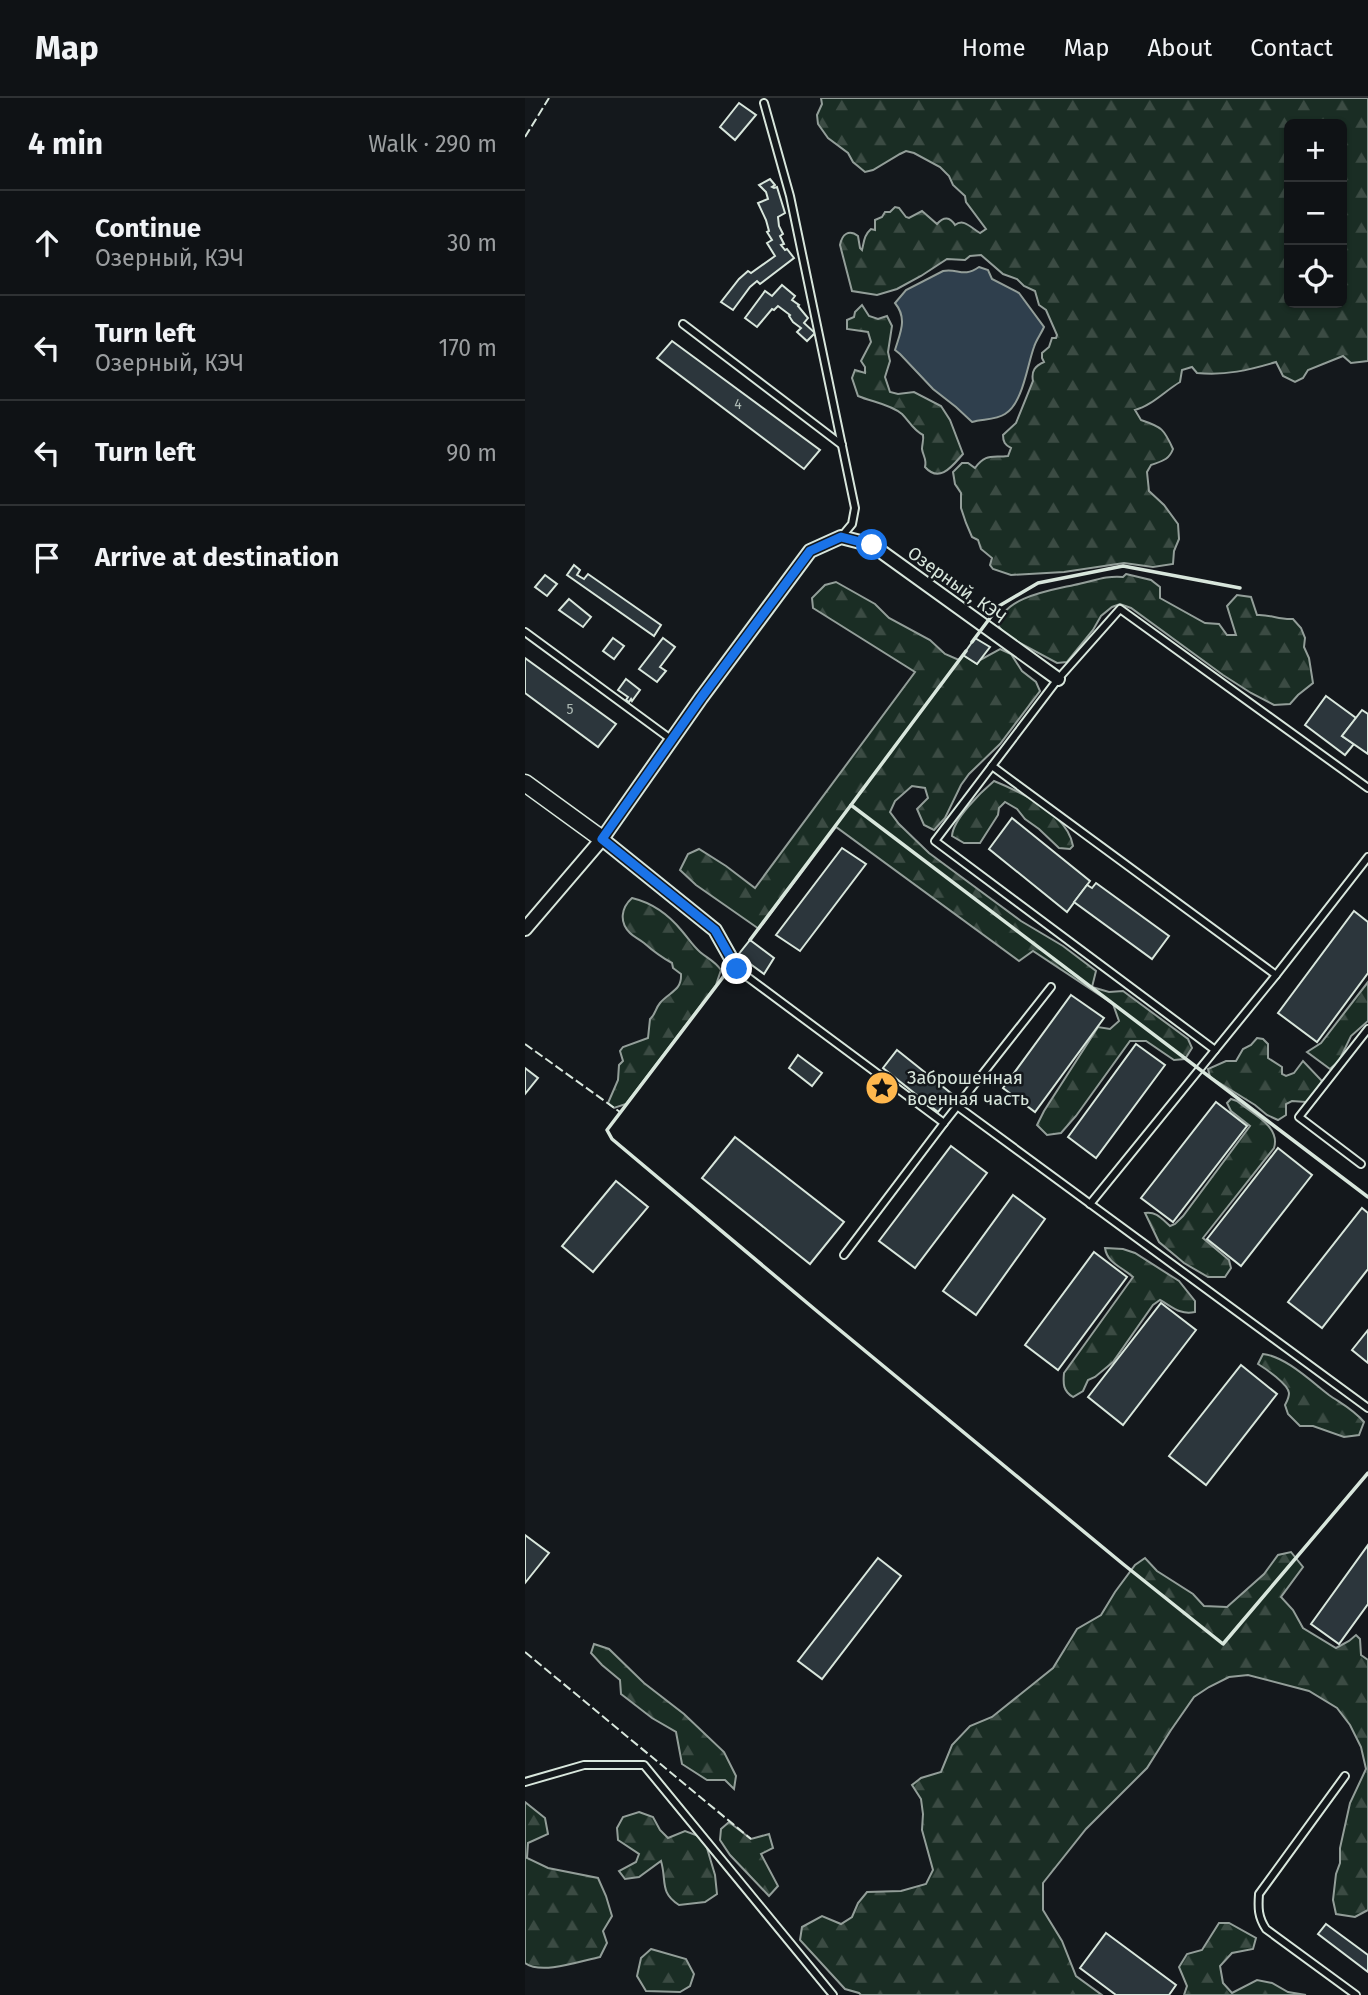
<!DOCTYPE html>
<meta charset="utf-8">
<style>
body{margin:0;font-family:"Fira Sans",sans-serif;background:#181b1e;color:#f1f3f6}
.controls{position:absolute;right:21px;top:21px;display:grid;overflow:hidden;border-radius:10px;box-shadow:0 2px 5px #0004}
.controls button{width:63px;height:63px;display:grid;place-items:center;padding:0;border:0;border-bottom:2px solid #2f3234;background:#0f1215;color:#f1f3f6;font:35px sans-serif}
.stop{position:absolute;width:21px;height:21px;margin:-16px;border:5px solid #1a73e8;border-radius:50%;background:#fff}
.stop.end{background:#1a73e8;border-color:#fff;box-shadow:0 2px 7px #0008}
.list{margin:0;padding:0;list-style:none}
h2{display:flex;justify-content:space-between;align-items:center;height:91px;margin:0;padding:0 28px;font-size:30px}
h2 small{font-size:23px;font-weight:400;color:#9b9ea0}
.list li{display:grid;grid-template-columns:46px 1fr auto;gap:21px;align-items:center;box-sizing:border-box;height:105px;padding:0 28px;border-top:2px solid #2f3234}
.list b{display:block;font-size:26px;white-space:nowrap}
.list p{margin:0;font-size:23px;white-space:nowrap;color:#9b9ea0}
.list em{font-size:23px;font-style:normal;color:#9b9ea0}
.icon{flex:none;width:38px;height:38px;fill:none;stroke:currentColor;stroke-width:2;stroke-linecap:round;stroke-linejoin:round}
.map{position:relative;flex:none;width:843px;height:1897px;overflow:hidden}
header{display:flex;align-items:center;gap:42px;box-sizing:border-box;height:98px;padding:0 35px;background:#0f1215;border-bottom:2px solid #2f3234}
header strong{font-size:33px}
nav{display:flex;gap:38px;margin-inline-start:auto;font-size:24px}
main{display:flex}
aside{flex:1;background:#0f1215}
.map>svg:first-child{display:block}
.forest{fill:url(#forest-firs);stroke:#939e99;stroke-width:2;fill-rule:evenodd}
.water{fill:#2f3f4d;stroke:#939e99;stroke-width:2}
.building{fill:#2c363c;stroke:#d8e6dc;stroke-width:2}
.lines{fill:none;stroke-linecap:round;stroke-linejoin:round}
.service-casing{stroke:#d8e6dc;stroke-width:10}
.minor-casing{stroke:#d8e6dc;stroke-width:16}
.tertiary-casing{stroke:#d8e6dc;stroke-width:19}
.service{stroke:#14181c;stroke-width:6}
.minor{stroke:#14181c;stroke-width:12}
.tertiary{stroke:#14181c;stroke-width:16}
.fence{stroke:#d8e6dc;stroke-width:2;stroke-dasharray:9 3.5;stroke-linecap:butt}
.wall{stroke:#d8e6dc;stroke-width:3.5}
.route{stroke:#1a73e8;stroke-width:9}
.labels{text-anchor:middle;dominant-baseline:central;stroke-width:5;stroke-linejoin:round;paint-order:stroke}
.number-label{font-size:14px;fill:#adbab4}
.street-label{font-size:18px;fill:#d8e6dc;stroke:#14181c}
.poi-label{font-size:18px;fill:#d8e6dc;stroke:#14181c;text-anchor:start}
</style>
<header>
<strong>Map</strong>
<nav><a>Home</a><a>Map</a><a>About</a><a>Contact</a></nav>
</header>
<main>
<aside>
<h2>4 min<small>Walk · 290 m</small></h2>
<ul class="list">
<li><svg class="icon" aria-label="ahead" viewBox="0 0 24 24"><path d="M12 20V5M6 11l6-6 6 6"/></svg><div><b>Continue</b><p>Озерный, КЭЧ</p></div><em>30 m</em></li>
<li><svg class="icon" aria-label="left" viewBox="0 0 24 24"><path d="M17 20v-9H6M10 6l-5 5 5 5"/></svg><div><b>Turn left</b><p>Озерный, КЭЧ</p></div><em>170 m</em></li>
<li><svg class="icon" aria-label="left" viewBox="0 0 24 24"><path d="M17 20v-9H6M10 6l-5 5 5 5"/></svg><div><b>Turn left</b></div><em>90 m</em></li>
<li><svg class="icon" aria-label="arrive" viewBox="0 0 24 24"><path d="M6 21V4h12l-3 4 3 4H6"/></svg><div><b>Arrive at destination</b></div></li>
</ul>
</aside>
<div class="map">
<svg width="843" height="1897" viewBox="0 0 843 1897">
<defs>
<pattern id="forest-firs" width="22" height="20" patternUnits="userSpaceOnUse" patternTransform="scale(1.75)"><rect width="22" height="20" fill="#1a2d24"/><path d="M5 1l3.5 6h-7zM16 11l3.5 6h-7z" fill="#3b4b43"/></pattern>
</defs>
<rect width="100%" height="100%" fill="#14181c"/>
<!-- forest -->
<g class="forest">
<path d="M296,0H843V263L826,265L818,258L783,272L778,280L770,284L758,278L751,264C724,272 700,278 672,275L667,269L657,272L655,284C640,293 626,308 610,312L616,322C637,329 639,331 648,351C644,362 637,363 626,367L622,374L624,393L639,407L653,426L654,441L649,453L648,466L628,469L599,465L539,474L486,477L468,471L465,467L467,460L456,451L453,442L447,439L441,425L436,410V395L430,386L428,374L437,365H443L450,370C461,355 467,360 483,358L486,350C480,347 478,344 478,337L491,325L508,283C506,273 510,268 519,264L517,260V255L524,249L527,240H531L532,237L521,212L514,207L510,193L499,188L492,181L478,176L456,157L445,158L440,162L422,161L396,178L372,191L352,197L327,193L315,147C317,136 324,131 333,138L335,150L337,152C339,144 339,137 346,131L350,132V122L357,119L360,114H365L370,109L374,110L381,119L384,120L397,113L412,126C419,118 425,119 430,127C439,120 446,130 455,135L461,131L441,104L440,98L428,87L424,78L415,69L389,55L381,53L375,56L348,72L340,74L328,64L323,55L303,40L293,26L292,17L297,6ZM764,26H817V205H764Z"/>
<path d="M337,207L344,218L353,221L362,218L367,228L363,254L365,263L360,279L365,294L373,296L389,294L416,308L425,322L438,356C428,367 415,386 400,369C402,361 398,358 397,351C397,346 399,342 398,337C388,332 384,323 377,316C365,306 347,304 333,298L327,280L330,272L340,275V269L336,263L346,244L343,234L322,231V222L329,219L330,214Z"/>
<path d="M601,476L626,482L635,489V500L680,525L694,526L702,537H711L702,508L712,497L726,499L732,517C745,516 754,522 768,521L776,530L780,540L779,549L784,560L788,585L773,597L765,606L749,607L726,595L698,577L606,510L595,506L587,509L576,518L568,532L542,564L532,565L482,538L474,529C474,500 527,492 549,487C566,484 581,477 598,479Z"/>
<polygon points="311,484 350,506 364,520 405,542 420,556 434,562 438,557 452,566 455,562 475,551 486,556 497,573 511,584 515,593 475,646 444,676 436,687 420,720 409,732 399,727 392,711 403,700 400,690 387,688 370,703 365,714 374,726 404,755 496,823 538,848 571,873 567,889 584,894 598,893 663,941 667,950 660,961 649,962 621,943 605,943 551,1018 536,1035 522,1037 512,1027 519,1013 573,929 585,931 594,923 588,906 508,853 494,863 311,729 234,831 171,787 155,772 163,756 174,751 201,768 230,790 390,574 288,510 287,500 300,487"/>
<path d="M469,683C496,694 543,716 548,748L545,751L534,750L514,731L500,721L492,711L480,704L474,710L473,717L455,745H439L427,738C428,721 456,694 469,683Z"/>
<path d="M107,800C128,805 144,817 157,833C163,840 168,848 175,854C182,860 190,863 196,872L191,887L101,1006L89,1010L83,1005L93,982L94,967L98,963L95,953L98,949L123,940L125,921C131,916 130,911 135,905C144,894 157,893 156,876L148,870L147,865C136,859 128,853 119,845C114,841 109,839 105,835C94,824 96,810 107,800Z"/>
<polygon points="843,884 843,923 826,938 814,963 805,971 782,954 796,945"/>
<polygon points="732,940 738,941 743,946 743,960 757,969 757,976 761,978 769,975 778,963 797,983 794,994 781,1004 767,1003 761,1006 761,1017 753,1022 742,1017 730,1007 685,979 683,971 701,963 711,963 718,951 726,947"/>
<path d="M706,1001L712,1003C726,1015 756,1028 749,1050L678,1140L704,1162L706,1170L700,1179H683L659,1165L634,1144L620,1115C631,1113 637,1121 645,1128L650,1126L658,1118L725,1028L706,1013L702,1005Z"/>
<path d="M580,1150L598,1151L610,1155L654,1183L670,1203V1214C654,1217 648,1209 635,1202L628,1207L588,1264L570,1279L563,1282L558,1293L548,1299C538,1293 538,1286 539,1275L608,1179C597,1169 582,1165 580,1150Z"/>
<path d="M738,1256C760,1258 787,1284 804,1297C817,1306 829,1312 839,1324L834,1337L819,1339L788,1328H775L763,1316L760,1307C762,1303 764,1300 764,1295C763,1286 741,1271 733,1266Z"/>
<polygon points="766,1454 778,1469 756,1499 768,1512 778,1530 811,1550 824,1543 831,1537 835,1541 836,1557 843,1562 843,1812 830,1819 811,1816 808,1802 811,1776 815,1765 815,1750 825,1705 841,1671 836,1649 825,1627 812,1610 784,1593 723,1577 704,1579 684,1589 669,1599 646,1632 622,1670 561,1731 518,1785 518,1812 537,1843 551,1878 577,1897 336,1897 334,1895 320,1891 275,1842 277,1829 297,1818 316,1826 327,1819 333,1805 342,1794 376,1793 401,1786 408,1772 397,1732 398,1716 396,1701 387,1687 396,1680 416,1674 427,1647 445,1628 467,1619 528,1570 552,1531 576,1517 590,1494 610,1467 620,1460 632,1473 668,1496 679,1508 702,1509 739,1476 753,1457"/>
<polygon points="69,1546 84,1551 119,1585 159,1616 199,1654 211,1678 209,1691 200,1682 182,1682 157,1666 151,1634 127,1620 96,1596 95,1582 77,1567 66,1555"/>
<path d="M0,1704L20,1720L23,1736L3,1745L2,1760L23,1770L73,1780L81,1798L87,1818L78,1833L82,1845L75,1859C56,1863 16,1877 0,1865Z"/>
<path d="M114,1714L128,1719L135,1732L143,1740L160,1733L179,1740L190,1777L192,1796L180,1804L154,1807C134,1794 142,1783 136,1763L114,1779L100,1781L94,1773L111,1764L114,1756L93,1742L92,1730L98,1719Z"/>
<polygon points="204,1724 226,1741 244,1736 248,1750 236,1756 253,1788 244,1798 205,1757 195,1742 196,1731"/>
<polygon points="694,1825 704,1825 731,1840 728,1851 707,1855 695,1868 698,1885 707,1895 732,1882 747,1885 763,1894 781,1897 659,1897 662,1888 654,1869 662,1856 677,1852"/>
<polygon points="126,1851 161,1861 169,1876 165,1888 155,1894 121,1893 112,1878 116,1860"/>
</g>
<!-- water -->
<path class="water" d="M454,169L463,172L467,181L494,195L519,229C516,236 511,242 509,249C502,268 498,305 480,316C471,322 458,321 447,324L431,309L408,291L375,256L370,252C375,235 383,221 370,205L381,192L418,173C433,170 438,180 454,169Z"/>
<!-- building -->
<g class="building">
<polygon points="214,5 231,17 210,42 195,29"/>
<polygon points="245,81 250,87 247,89 249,90 252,89 260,115 253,119 254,128 258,136 255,138 259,146 256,147 260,152 262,151 269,160 235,186 232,183 225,189 208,212 196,204 214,181 223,173 226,175 250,158 242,145 247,142 242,134 244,133 241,122 233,105 243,101 241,94 234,87"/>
<polygon points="257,187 270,198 267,202 274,207 273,208 283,220 279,225 290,235 282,243 272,234 276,230 268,224 264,218 265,217 253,208 249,212 247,211 232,229 220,220 240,193 247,198"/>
<polygon points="147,243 295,352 279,371 132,260"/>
<polygon points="49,467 55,472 52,477 59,481 63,476 136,527 129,538 42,477"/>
<polygon points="20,477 32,486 22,498 10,489"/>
<polygon points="44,501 66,519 58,529 34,512"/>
<polygon points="88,540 99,548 89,561 78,553"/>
<polygon points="138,540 150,549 135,569 141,573 132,584 114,571"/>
<polygon points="450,540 465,549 452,566 438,557"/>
<polygon points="0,560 91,626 73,649 0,595"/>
<polygon points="101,581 115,592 107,603 106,601 104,604 101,602 103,599 93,592"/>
<polygon points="801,598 831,620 817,638 829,646 820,657 780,627"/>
<polygon points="837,612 843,616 843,656 817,638"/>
<polygon points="487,720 565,783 542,814 464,751"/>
<polygon points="317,750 341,766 275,853 251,837"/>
<polygon points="571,785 644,838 627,861 549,804 562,787 567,790"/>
<polygon points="829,813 843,824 843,875 792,944 753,915"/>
<polygon points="225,842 249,860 239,876 213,857"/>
<polygon points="546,897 579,920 510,1014 478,990"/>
<polygon points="611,946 640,967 571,1060 543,1039"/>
<polygon points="372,952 427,996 413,1014 358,970"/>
<polygon points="273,957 297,975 287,988 264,970"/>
<polygon points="0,970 13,980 0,996"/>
<polygon points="691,1004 722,1028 648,1124 616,1100"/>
<polygon points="210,1039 319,1124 285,1166 177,1080"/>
<polygon points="426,1048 462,1075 390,1170 354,1143"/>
<polygon points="753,1050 787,1077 716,1168 682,1141"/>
<polygon points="91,1083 123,1109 68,1174 37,1148"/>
<polygon points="488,1097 520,1121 451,1217 418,1193"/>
<polygon points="837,1110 843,1115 843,1171 797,1230 763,1204"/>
<polygon points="569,1154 602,1179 533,1272 500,1247"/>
<polygon points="636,1205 671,1232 598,1327 563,1299"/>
<polygon points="843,1232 843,1265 827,1252"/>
<polygon points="716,1267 752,1296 681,1387 644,1358"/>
<polygon points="0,1437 24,1455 0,1485"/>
<polygon points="843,1447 843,1506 814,1546 786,1526"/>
<polygon points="353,1460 376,1478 297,1581 273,1563"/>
<polygon points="801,1826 843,1857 843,1874 793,1836"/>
<polygon points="581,1835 651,1887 644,1897 591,1897 555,1870"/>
</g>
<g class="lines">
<defs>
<g id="service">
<polyline points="239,5 265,98 330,410 327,426 317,438"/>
<polyline points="158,226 317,347"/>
<polyline points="0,534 147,642"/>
<polyline points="467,668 751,877"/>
<polyline points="213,872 419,1025"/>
<polyline points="690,952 410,743 533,581 595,511 843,690"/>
<polyline points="432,1008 843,1310"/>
<polyline points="836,1066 774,1019 843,931"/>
<polyline points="565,1106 751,877 843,759"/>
<polyline points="319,1157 419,1025 526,889"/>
<path d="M820,1678L734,1796C733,1810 733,1819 741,1831L831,1897"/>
<polyline points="0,1684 59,1667 119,1667 308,1897"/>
</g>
<g id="minor">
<polyline points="77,741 190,832 212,871"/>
<polyline points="0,831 77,741 176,600 285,453 316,439 347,447 533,581"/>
</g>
<polyline id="tertiary" points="0,685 77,741"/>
</defs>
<!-- service casing -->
<use href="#service" class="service-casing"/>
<!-- minor casing -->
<use href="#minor" class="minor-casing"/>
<!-- tertiary casing -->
<use href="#tertiary" class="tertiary-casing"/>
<!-- service -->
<use href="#service" class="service"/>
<!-- minor -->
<use href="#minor" class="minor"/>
<!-- tertiary -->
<use href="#tertiary" class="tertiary"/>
<!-- fence -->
<g class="fence">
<polyline points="0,39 24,0"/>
<polyline points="0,946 95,1014"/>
<polyline points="0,1554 226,1741"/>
</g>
<!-- wall -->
<g class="wall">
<polyline points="447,544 474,508 513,485 598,468 715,490"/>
<polyline points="326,707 441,553"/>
<polyline points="225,842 326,707 843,1099"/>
<polyline points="208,866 82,1032 87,1041 293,1214 598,1466 698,1546 843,1375"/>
</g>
</g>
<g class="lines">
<!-- route -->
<polyline class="route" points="212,871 190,832 77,741 176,600 285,453 316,439 347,447"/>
</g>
<!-- icons -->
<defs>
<symbol id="sight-disc" viewBox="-11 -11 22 22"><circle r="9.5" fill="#ffb74d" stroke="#14181c"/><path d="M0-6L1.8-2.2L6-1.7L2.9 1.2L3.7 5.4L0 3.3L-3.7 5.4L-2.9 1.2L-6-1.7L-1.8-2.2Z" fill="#111"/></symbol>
</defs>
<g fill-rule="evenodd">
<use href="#sight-disc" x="338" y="971" width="38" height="38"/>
</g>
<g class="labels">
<!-- number labels -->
<g class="number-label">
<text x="213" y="306">4</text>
<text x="45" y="611">5</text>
</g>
<!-- street labels -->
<g class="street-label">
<text transform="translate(432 487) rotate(36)">Озерный, КЭЧ</text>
</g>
<!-- poi labels -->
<g class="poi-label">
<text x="382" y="980">Заброшенная<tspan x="382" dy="21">военная часть</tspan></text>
</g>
</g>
</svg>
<div class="controls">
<button>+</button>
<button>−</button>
<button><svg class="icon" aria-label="locate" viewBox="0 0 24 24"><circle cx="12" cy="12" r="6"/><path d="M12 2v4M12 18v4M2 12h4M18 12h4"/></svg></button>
</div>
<div class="stop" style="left:347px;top:447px"></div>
<div class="stop end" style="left:212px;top:871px"></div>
</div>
</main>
